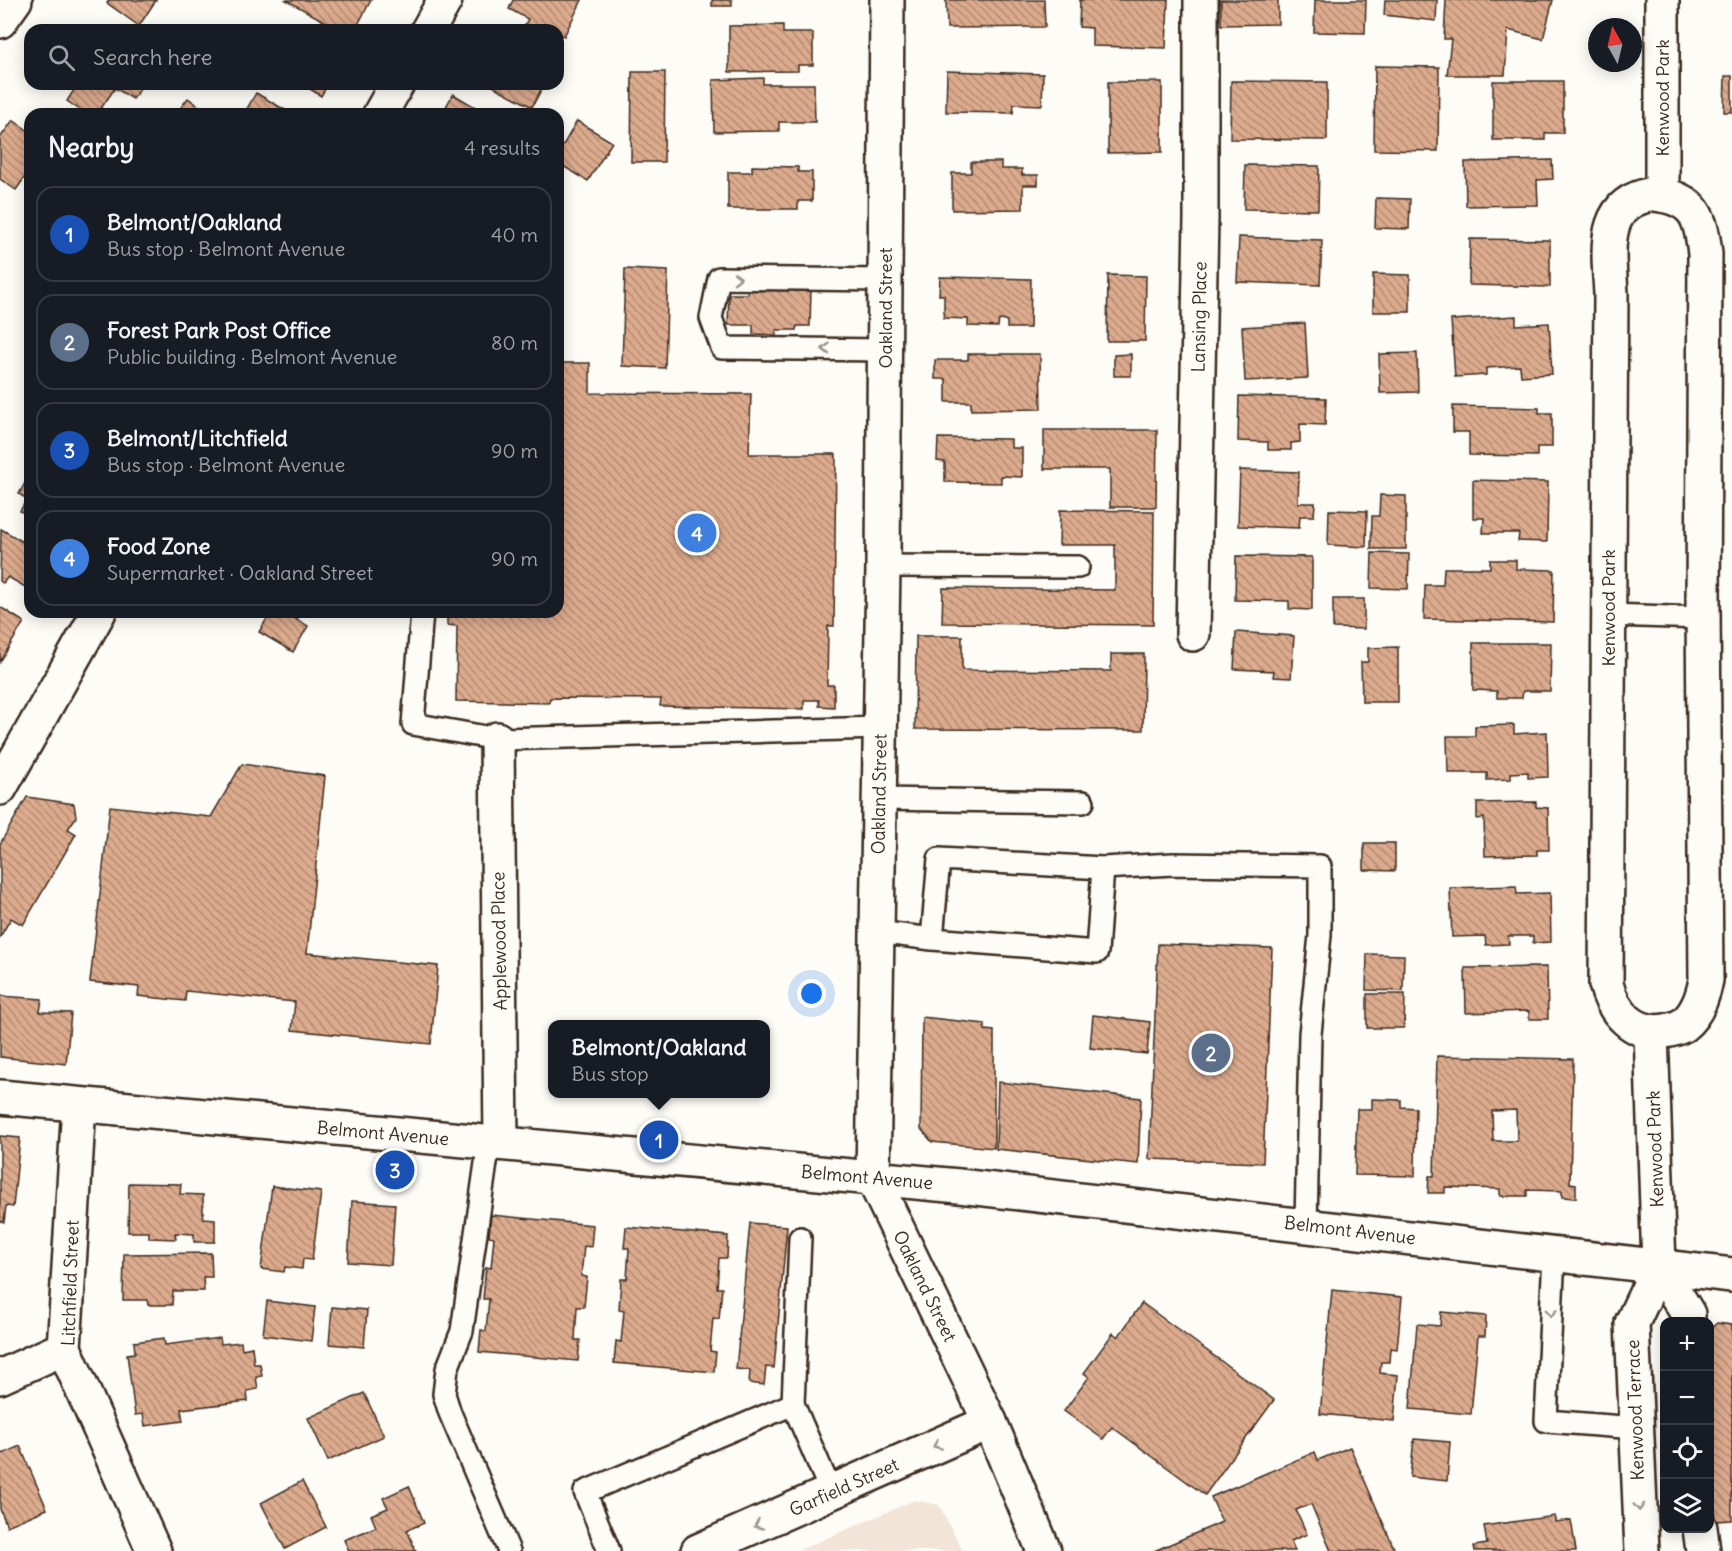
<!DOCTYPE html>
<meta charset="utf-8">
<style>
body{margin:0;font-family:Delius,sans-serif;background:#20242c;color:#f1f3f6}
.controls{position:absolute;right:18px;bottom:18px;display:grid;overflow:hidden;border-radius:12px;box-shadow:0 3px 15px #0003}
.controls button{width:54px;height:54px;display:grid;place-items:center;padding:0;border:0;border-bottom:2px solid #363941;background:#171b24;color:#f1f3f6;font:30px sans-serif}
.compass{position:absolute;left:1588px;top:18px;width:54px;height:54px;border-radius:50%;background:#171b24;box-shadow:0 3px 15px #0003;rotate:352deg}
.you{position:absolute;left:812px;top:994px;width:21px;height:21px;margin:-15px;border:4px solid #fff;border-radius:50%;background:#1a73e8;box-shadow:0 0 0 9px #1a73e833}
.badge{display:grid;place-items:center;width:39px;height:39px;border-radius:50%;background:#9f9995;color:#fff;font-size:20px;font-weight:700}
.pin{position:absolute;translate:-50% -50%;border:3px solid #fff;box-shadow:0 2px 6px #0006}
.popup{position:absolute;left:548px;top:1020px;width:222px;height:78px;box-sizing:border-box;display:grid;place-content:center;border-radius:12px;background:#171b24;filter:drop-shadow(0 2px 4px #0005);font-size:20px;white-space:nowrap;color:#9ea1a6}
.popup b{font-size:22px;color:#f1f3f6}
.popup::after{content:'';position:absolute;left:50%;top:100%;margin-left:-12px;border:12px solid transparent;border-top-color:#171b24}
.list{margin:0;padding:0;list-style:none}
h2{display:flex;justify-content:space-between;align-items:center;height:78px;margin:0;padding:0 24px;font-size:26px}
h2 small{font-size:20px;font-weight:400;color:#9ea1a6}
.list li{display:grid;grid-template-columns:39px 1fr auto;gap:18px;align-items:center;box-sizing:border-box;height:96px;margin:0 12px 12px;padding:0 12px;border:2px solid #363941;border-radius:18px}
.list b{display:block;font-size:22px;white-space:nowrap}
.list p{margin:0;font-size:20px;white-space:nowrap;color:#9ea1a6}
.list em{font-size:20px;font-style:normal;color:#9ea1a6}
.icon{flex:none;width:33px;height:33px;fill:none;stroke:currentColor;stroke-width:2;stroke-linecap:round;stroke-linejoin:round}
.map{position:relative;flex:none;width:1732px;height:1551px;overflow:hidden}
.search{position:absolute;background:#171b24;box-shadow:0 3px 15px #0003;left:24px;top:24px;width:540px;height:66px;display:flex;align-items:center;gap:15px;box-sizing:border-box;padding:0 21px;border-radius:18px;color:#9ea1a6;font-size:22px}
.panel{position:absolute;background:#171b24;box-shadow:0 3px 15px #0003;left:24px;top:108px;width:540px;height:510px;border-radius:18px}
.map>svg:first-child{display:block}
.built{fill:#f3e4d8}
.building{fill:url(#building-back-hatch);stroke:#3b2a1e;stroke-width:1.5;fill-rule:evenodd}
.lines{fill:none;stroke-linecap:round;stroke-linejoin:round}
.lane-casing{stroke:#3b2a1e;stroke-width:26}
.street-casing{stroke:#3b2a1e;stroke-width:38}
.secondary-casing{stroke:#3b2a1e;stroke-width:38}
.primary-casing{stroke:#3b2a1e;stroke-width:38}
.lane{stroke:#fdfcf7;stroke-width:21}
.street{stroke:#fdfcf7;stroke-width:33}
.secondary{stroke:#fdfcf7;stroke-width:33}
.primary{stroke:#fdfcf7;stroke-width:33}
.oneway{stroke:#9c938a}
.labels{text-anchor:middle;dominant-baseline:central;stroke-width:4.5;stroke-linejoin:round;paint-order:stroke}
.street-label{font-size:18px;fill:#3b2a1e;stroke:#fdfcf7}
</style>
<div class="map">
<svg width="1732" height="1551" viewBox="0 0 1732 1551">
<defs>
<pattern id="building-back-hatch" width="6" height="6" patternUnits="userSpaceOnUse" patternTransform="scale(1.5)"><rect width="6" height="6" fill="#dcab8e"/><path d="M-1 5l2 2M0 0l6 6M5-1l2 2" fill="none" stroke="#b48b73"/></pattern>
</defs>
<rect width="100%" height="100%" fill="#fdfcf7"/>
<filter id="ink" filterUnits="userSpaceOnUse"><feTurbulence type="fractalNoise" baseFrequency=".0167" numOctaves="2"/><feDisplacementMap in="SourceGraphic" scale="12" xChannelSelector="R" yChannelSelector="G"/><feConvolveMatrix kernelMatrix="1 2 1 2 8 2 1 2 1" color-interpolation-filters="sRGB"/></filter>
<g filter="url(#ink)">
<!-- built -->
<polygon class="built" points="915,1500 939,1505 963,1551 797,1551"/>
<!-- building -->
<g class="building">
<polygon points="109,0 156,0 139,26 107,3"/>
<polygon points="286,0 371,0 355,30 340,30"/>
<polygon points="513,0 582,0 564,36 558,33 558,30 532,30 524,26 528,19 509,9"/>
<rect x="712" y="0" width="20" height="6"/>
<polygon points="946,0 1044,0 1045,27 947,28"/>
<polygon points="1080,0 1168,0 1166,48 1092,46 1092,28 1079,27"/>
<polygon points="1221,0 1278,0 1278,24 1221,25"/>
<polygon points="1315,0 1366,0 1365,33 1314,32"/>
<polygon points="1385,0 1437,0 1436,21 1384,15"/>
<polygon points="1446,0 1553,0 1543,39 1508,30 1505,75 1447,75 1451,39 1444,39"/>
<polygon points="783,25 783,33 813,33 813,65 798,65 798,71 729,72 729,26"/>
<polygon points="1375,66 1439,67 1438,151 1374,150"/>
<polygon points="947,71 1043,74 1042,105 1014,104 1013,113 946,112"/>
<polygon points="632,72 665,72 664,162 631,162"/>
<polygon points="1725,76 1732,76 1732,112 1724,112"/>
<polygon points="763,78 763,84 814,84 815,122 779,122 779,131 714,132 713,80"/>
<polygon points="1231,81 1327,82 1327,140 1230,139"/>
<polygon points="1493,81 1563,81 1563,133 1545,133 1545,140 1493,140"/>
<polygon points="1108,82 1162,82 1162,152 1108,153"/>
<polygon points="72,84 143,84 133,99 115,88 97,114 86,114 67,101 76,87"/>
<polygon points="302,84 328,84 321,96"/>
<polygon points="489,84 544,84 532,107"/>
<polygon points="256,93 292,114 244,114"/>
<polygon points="453,94 487,114 442,114"/>
<polygon points="188,98 210,114 176,114"/>
<polygon points="13,120 30,132 30,170 16,190 0,179 0,138"/>
<polygon points="577,121 612,142 588,181 558,163 558,154"/>
<polygon points="1552,160 1553,179 1537,180 1538,205 1466,206 1465,162"/>
<polygon points="971,162 1001,162 1001,169 1022,169 1022,175 1038,175 1038,185 1023,185 1023,209 952,210 952,173 971,173"/>
<polygon points="1245,165 1319,166 1318,210 1244,209"/>
<polygon points="752,166 798,167 798,172 812,172 812,201 798,201 798,209 728,209 728,172 752,172"/>
<polygon points="1376,198 1410,199 1409,229 1375,228"/>
<polygon points="1239,237 1322,240 1320,285 1237,282"/>
<polygon points="1470,239 1550,240 1550,287 1469,285"/>
<polygon points="625,269 668,271 665,368 622,366"/>
<polygon points="1373,274 1410,275 1410,312 1373,312"/>
<polygon points="1108,275 1146,276 1145,341 1107,341"/>
<polygon points="940,277 1031,279 1030,328 1007,328 1007,321 999,320 998,327 968,326 968,319 944,318 944,295 939,295"/>
<polygon points="749,288 811,289 810,326 797,326 796,330 776,330 776,335 753,334 753,325 728,325 729,294 748,294"/>
<polygon points="1516,316 1516,325 1549,323 1552,374 1521,376 1520,366 1486,368 1486,375 1455,377 1451,320"/>
<polygon points="1305,323 1308,378 1245,381 1242,327"/>
<polygon points="1417,353 1418,392 1380,393 1379,354"/>
<polygon points="968,354 1040,354 1041,409 971,410 971,402 946,402 946,379 935,379 935,360 968,360"/>
<polygon points="1131,354 1131,376 1114,376 1114,355"/>
<polygon points="562,363 590,363 590,393 751,394 749,454 836,454 834,626 828,626 827,685 834,685 834,707 819,706 819,700 804,700 804,709 660,706 661,699 550,698 549,703 456,701 457,626 447,625 447,612 558,612 558,390 562,390"/>
<polygon points="1239,396 1326,398 1325,425 1300,424 1300,442 1291,443 1291,450 1268,450 1268,442 1238,441"/>
<polygon points="1453,406 1539,408 1539,413 1552,413 1552,447 1537,447 1537,456 1469,455 1469,432 1453,432"/>
<polygon points="1044,430 1157,430 1156,507 1110,507 1110,469 1044,469"/>
<polygon points="938,438 1011,439 1011,448 1022,448 1022,477 1001,476 1001,483 945,482 945,462 937,461"/>
<polygon points="1240,470 1299,472 1298,503 1315,503 1314,516 1300,516 1299,528 1238,526"/>
<polygon points="30,474 30,516 20,511 27,499 19,494"/>
<polygon points="1473,480 1548,482 1547,542 1518,541 1519,533 1483,533 1484,518 1473,518"/>
<polygon points="1380,495 1406,496 1406,549 1371,549 1372,516 1379,516"/>
<polygon points="1060,510 1154,511 1153,625 942,623 943,588 1115,590 1115,545 1059,545"/>
<polygon points="1329,510 1367,511 1366,547 1328,545"/>
<polygon points="1,529 30,546 30,583 27,588 8,577 3,583 0,581"/>
<polygon points="1372,553 1409,554 1408,589 1371,588"/>
<polygon points="1236,556 1312,557 1312,610 1289,609 1289,601 1235,600"/>
<polygon points="1490,560 1516,560 1516,569 1554,570 1553,622 1424,619 1425,585 1443,585 1444,568 1490,568"/>
<polygon points="1333,599 1364,599 1364,629 1333,628"/>
<polygon points="0,607 24,622 0,662"/>
<polygon points="271,612 284,612 308,626 293,652 259,632"/>
<polygon points="1236,632 1294,636 1291,678 1273,677 1274,671 1234,669"/>
<polygon points="916,636 962,636 962,670 1111,671 1111,654 1144,654 1143,730 915,729"/>
<polygon points="1473,643 1551,643 1550,691 1523,691 1522,698 1497,698 1497,691 1473,690"/>
<polygon points="1398,647 1398,702 1362,702 1361,662 1368,662 1368,648"/>
<polygon points="1514,725 1514,734 1547,732 1548,777 1528,778 1528,772 1511,773 1511,779 1487,780 1487,773 1448,773 1447,736 1475,736 1475,726"/>
<polygon points="242,764 325,776 307,953 438,966 431,1044 292,1030 295,1002 186,991 185,1001 138,996 139,987 90,982 110,806 211,817"/>
<polygon points="27,797 74,804 76,817 68,829 76,834 23,925 11,918 0,937 0,844"/>
<polygon points="1536,802 1536,807 1548,808 1549,850 1537,850 1537,855 1485,856 1484,818 1477,819 1477,803"/>
<polygon points="1364,843 1395,843 1395,871 1364,870"/>
<polygon points="1516,886 1517,894 1550,893 1551,942 1533,943 1533,936 1508,936 1509,944 1486,945 1485,936 1452,937 1450,888"/>
<polygon points="1158,944 1272,948 1263,1163 1149,1159"/>
<polygon points="1367,954 1404,955 1403,991 1366,990"/>
<polygon points="1547,967 1548,1019 1529,1019 1529,1011 1466,1013 1465,968"/>
<polygon points="1367,994 1405,994 1404,1028 1367,1028"/>
<polygon points="0,996 42,999 40,1012 71,1013 66,1064 0,1057"/>
<polygon points="1093,1015 1150,1022 1147,1054 1090,1048"/>
<polygon points="922,1017 985,1024 985,1030 994,1031 994,1148 932,1142 921,1129"/>
<path d="M1437,1056L1573,1059L1570,1183L1576,1184V1198L1562,1197V1191L1527,1190V1196H1500V1189L1445,1187V1193H1428L1429,1176H1434ZM1516,1110L1517,1141H1493L1492,1111Z"/>
<polygon points="998,1082 1141,1098 1138,1164 996,1149"/>
<polygon points="1372,1099 1401,1100 1401,1107 1416,1108 1415,1176 1355,1175 1357,1109 1372,1109"/>
<polygon points="0,1136 20,1138 13,1207 6,1206 4,1222 0,1221"/>
<polygon points="129,1183 181,1184 180,1194 203,1195 203,1218 215,1219 215,1242 194,1242 194,1234 175,1233 176,1239 149,1238 149,1232 128,1232"/>
<polygon points="272,1186 321,1192 312,1260 303,1259 302,1269 285,1267 284,1272 261,1269"/>
<polygon points="352,1201 395,1204 391,1265 348,1262"/>
<polygon points="491,1215 593,1225 591,1247 584,1246 581,1276 587,1277 584,1307 577,1307 575,1340 580,1340 578,1361 479,1352 481,1330 486,1331 489,1299 483,1299 486,1267 491,1268 494,1237 489,1236"/>
<polygon points="750,1223 787,1226 774,1368 766,1367 764,1385 749,1383 750,1370 736,1369"/>
<polygon points="626,1227 728,1236 727,1258 719,1258 717,1288 722,1288 719,1319 713,1318 710,1351 716,1352 714,1372 614,1363 616,1341 621,1342 624,1311 619,1310 621,1279 627,1279 629,1248 624,1248"/>
<polygon points="211,1253 212,1277 203,1277 204,1291 173,1291 172,1305 148,1305 147,1300 123,1300 124,1254"/>
<polygon points="1332,1290 1402,1297 1397,1349 1390,1348 1389,1362 1381,1362 1380,1373 1398,1375 1394,1421 1320,1414"/>
<polygon points="267,1301 315,1307 311,1341 263,1335"/>
<polygon points="1142,1303 1274,1400 1205,1495 1112,1427 1103,1439 1064,1411 1089,1377 1084,1373 1113,1333 1118,1337"/>
<polygon points="332,1307 367,1310 364,1347 329,1344"/>
<polygon points="1441,1312 1486,1316 1485,1336 1478,1336 1471,1414 1410,1409 1417,1324 1440,1326"/>
<polygon points="1717,1323 1732,1325 1732,1520 1715,1521 1710,1440 1710,1329"/>
<polygon points="164,1338 165,1345 220,1338 221,1344 241,1342 242,1349 252,1347 254,1364 260,1364 262,1376 256,1377 258,1389 247,1391 248,1401 181,1409 183,1421 145,1426 143,1414 135,1415 127,1354 135,1353 134,1342"/>
<polygon points="364,1393 384,1436 328,1461 308,1418"/>
<polygon points="1414,1439 1450,1442 1447,1481 1410,1477"/>
<polygon points="20,1446 47,1509 7,1526 0,1509 0,1455"/>
<polygon points="1350,1447 1394,1548 1387,1551 1331,1551 1311,1504 1296,1510 1307,1534 1291,1541 1295,1551 1154,1551 1222,1522 1211,1497 1315,1452 1318,1460"/>
<polygon points="302,1481 326,1527 285,1549 261,1503"/>
<polygon points="409,1486 424,1523 407,1530 416,1551 349,1551 344,1540 376,1527 371,1515 388,1508 383,1498"/>
<polygon points="1555,1516 1555,1522 1571,1520 1576,1551 1475,1551 1474,1546 1487,1544 1484,1526"/>
</g>
<g class="lines">
<defs>
<g id="lane">
<polyline points="885,280 719,278 711,318 722,348 885,350"/>
<polyline points="883,566 1078,567"/>
<polyline points="422,612 413,724 497,739 880,728"/>
<polyline points="1608,615 1703,618"/>
<polyline points="879,799 1083,802"/>
<polyline points="1103,868 1173,864 1320,866 1320,935 1310,1034 1306,1225"/>
<polyline points="877,932 932,939 1097,952 1103,868 939,859 932,939"/>
<polyline points="489,1142 462,1331 447,1369 444,1394 450,1413 509,1551"/>
<polyline points="1554,1255 1546,1421 1636,1428"/>
<polyline points="793,1404 831,1492"/>
<polyline points="609,1551 585,1492 793,1404 800,1238"/>
</g>
<g id="street">
<polyline points="0,21 15,0"/>
<polyline points="428,30 445,0"/>
<polyline points="380,114 397,84"/>
<path d="M1654,194C1695,198 1701,217 1705,254L1703,606L1706,980C1703,996 1697,1014 1683,1025C1678,1028 1671,1030 1665,1031C1634,1036 1613,1012 1606,984L1611,294C1609,252 1599,202 1654,194Z"/>
<polyline points="1662,195 1662,0"/>
<polyline points="1193,634 1201,218 1201,0"/>
<polyline points="497,739 501,1143"/>
<polyline points="0,788 99,612"/>
<polyline points="79,1105 64,1348 154,1551"/>
<polyline points="1659,1266 1688,1314 1688,1322"/>
<polyline points="0,1377 64,1348"/>
<polyline points="1700,1528 1703,1551"/>
<polyline points="698,1551 990,1422"/>
<polyline points="1642,1551 1632,1323 1659,1266 1651,1032"/>
</g>
<polyline id="secondary" points="887,0 883,566 873,1178 990,1422 1044,1551"/>
<polyline id="primary" points="0,1097 959,1186 1732,1275"/>
</defs>
<!-- lane casing -->
<use href="#lane" class="lane-casing"/>
<!-- street casing -->
<use href="#street" class="street-casing"/>
<!-- secondary casing -->
<use href="#secondary" class="secondary-casing"/>
<!-- primary casing -->
<use href="#primary" class="primary-casing"/>
<!-- lane -->
<use href="#lane" class="lane"/>
<!-- street -->
<use href="#street" class="street"/>
<!-- secondary -->
<use href="#secondary" class="secondary"/>
<!-- primary -->
<use href="#primary" class="primary"/>
</g>
<!-- one-way arrows -->
<defs><path id="oneway-chevron" d="M-2-3.5L2.5 0L-2 3.5" fill="none" stroke-width="1.6" stroke-linecap="round" stroke-linejoin="round" transform="scale(1.5)"/></defs>
<g class="oneway">
<use href="#oneway-chevron" transform="translate(737 278)"/>
<use href="#oneway-chevron" transform="translate(826 349) rotate(-180)"/>
<use href="#oneway-chevron" transform="translate(1551 1313) rotate(93)"/>
<use href="#oneway-chevron" transform="translate(937 1445) rotate(156)"/>
<use href="#oneway-chevron" transform="translate(1639 1507) rotate(87)"/>
<use href="#oneway-chevron" transform="translate(758 1525) rotate(156)"/>
</g>
</g>
<g class="labels">
<!-- street labels -->
<g class="street-label">
<text transform="translate(1662 98) rotate(-90)">Kenwood Park</text>
<text transform="translate(885 308) rotate(-90)">Oakland Street</text>
<text transform="translate(1199 317) rotate(-89)">Lansing Place</text>
<text transform="translate(1608 608) rotate(-90)">Kenwood Park</text>
<text transform="translate(879 794) rotate(-89)">Oakland Street</text>
<text transform="translate(499 941) rotate(-91)">Applewood Place</text>
<text transform="translate(383 1133) rotate(5)">Belmont Avenue</text>
<text transform="translate(1655 1149) rotate(-92)">Kenwood Park</text>
<text transform="translate(867 1177) rotate(5)">Belmont Avenue</text>
<text transform="translate(1350 1230) rotate(7)">Belmont Avenue</text>
<text transform="translate(70 1283) rotate(-88)">Litchfield Street</text>
<text transform="translate(925 1286) rotate(64)">Oakland Street</text>
<text transform="translate(1635 1410) rotate(-92)">Kenwood Terrace</text>
<text transform="translate(844 1487) rotate(-24)">Garfield Street</text>
</g>
</g>
</svg>
<div class="controls">
<button>+</button>
<button>−</button>
<button><svg class="icon" aria-label="locate" viewBox="0 0 24 24"><circle cx="12" cy="12" r="6"/><path d="M12 2v4M12 18v4M2 12h4M18 12h4"/></svg></button>
<button><svg class="icon" aria-label="layers" viewBox="0 0 24 24"><path d="M12 4l9 5-9 5-9-5zM3 14l9 5 9-5"/></svg></button>
</div>
<svg class="compass" viewBox="-18 -18 36 36"><path d="M0-13l5 13h-10z" fill="#e53935"/><path d="M0 13l5-13h-10z" fill="#9ea1a6"/></svg>
<div class="you"></div>
<div class="pin badge" style="left:659px;top:1140px;background:#1a4fb4">1</div>
<div class="popup"><b>Belmont/Oakland</b>Bus stop</div>
<div class="pin badge" style="left:1211px;top:1053px;background:#5c6f8a">2</div>
<div class="pin badge" style="left:395px;top:1170px;background:#1a4fb4">3</div>
<div class="pin badge" style="left:697px;top:533px;background:#3f7fe0">4</div>
<div class="search"><svg class="icon" aria-label="search" viewBox="0 0 24 24"><circle cx="10" cy="10" r="6"/><path d="M15 15l6 6"/></svg>Search here</div>
<section class="panel">
<h2>Nearby<small>4 results</small></h2>
<ul class="list">
<li><span class="badge" style="background:#1a4fb4">1</span><div><b>Belmont/Oakland</b><p>Bus stop · Belmont Avenue</p></div><em>40 m</em></li>
<li><span class="badge" style="background:#5c6f8a">2</span><div><b>Forest Park Post Office</b><p>Public building · Belmont Avenue</p></div><em>80 m</em></li>
<li><span class="badge" style="background:#1a4fb4">3</span><div><b>Belmont/Litchfield</b><p>Bus stop · Belmont Avenue</p></div><em>90 m</em></li>
<li><span class="badge" style="background:#3f7fe0">4</span><div><b>Food Zone</b><p>Supermarket · Oakland Street</p></div><em>90 m</em></li>
</ul>
</section>
</div>
